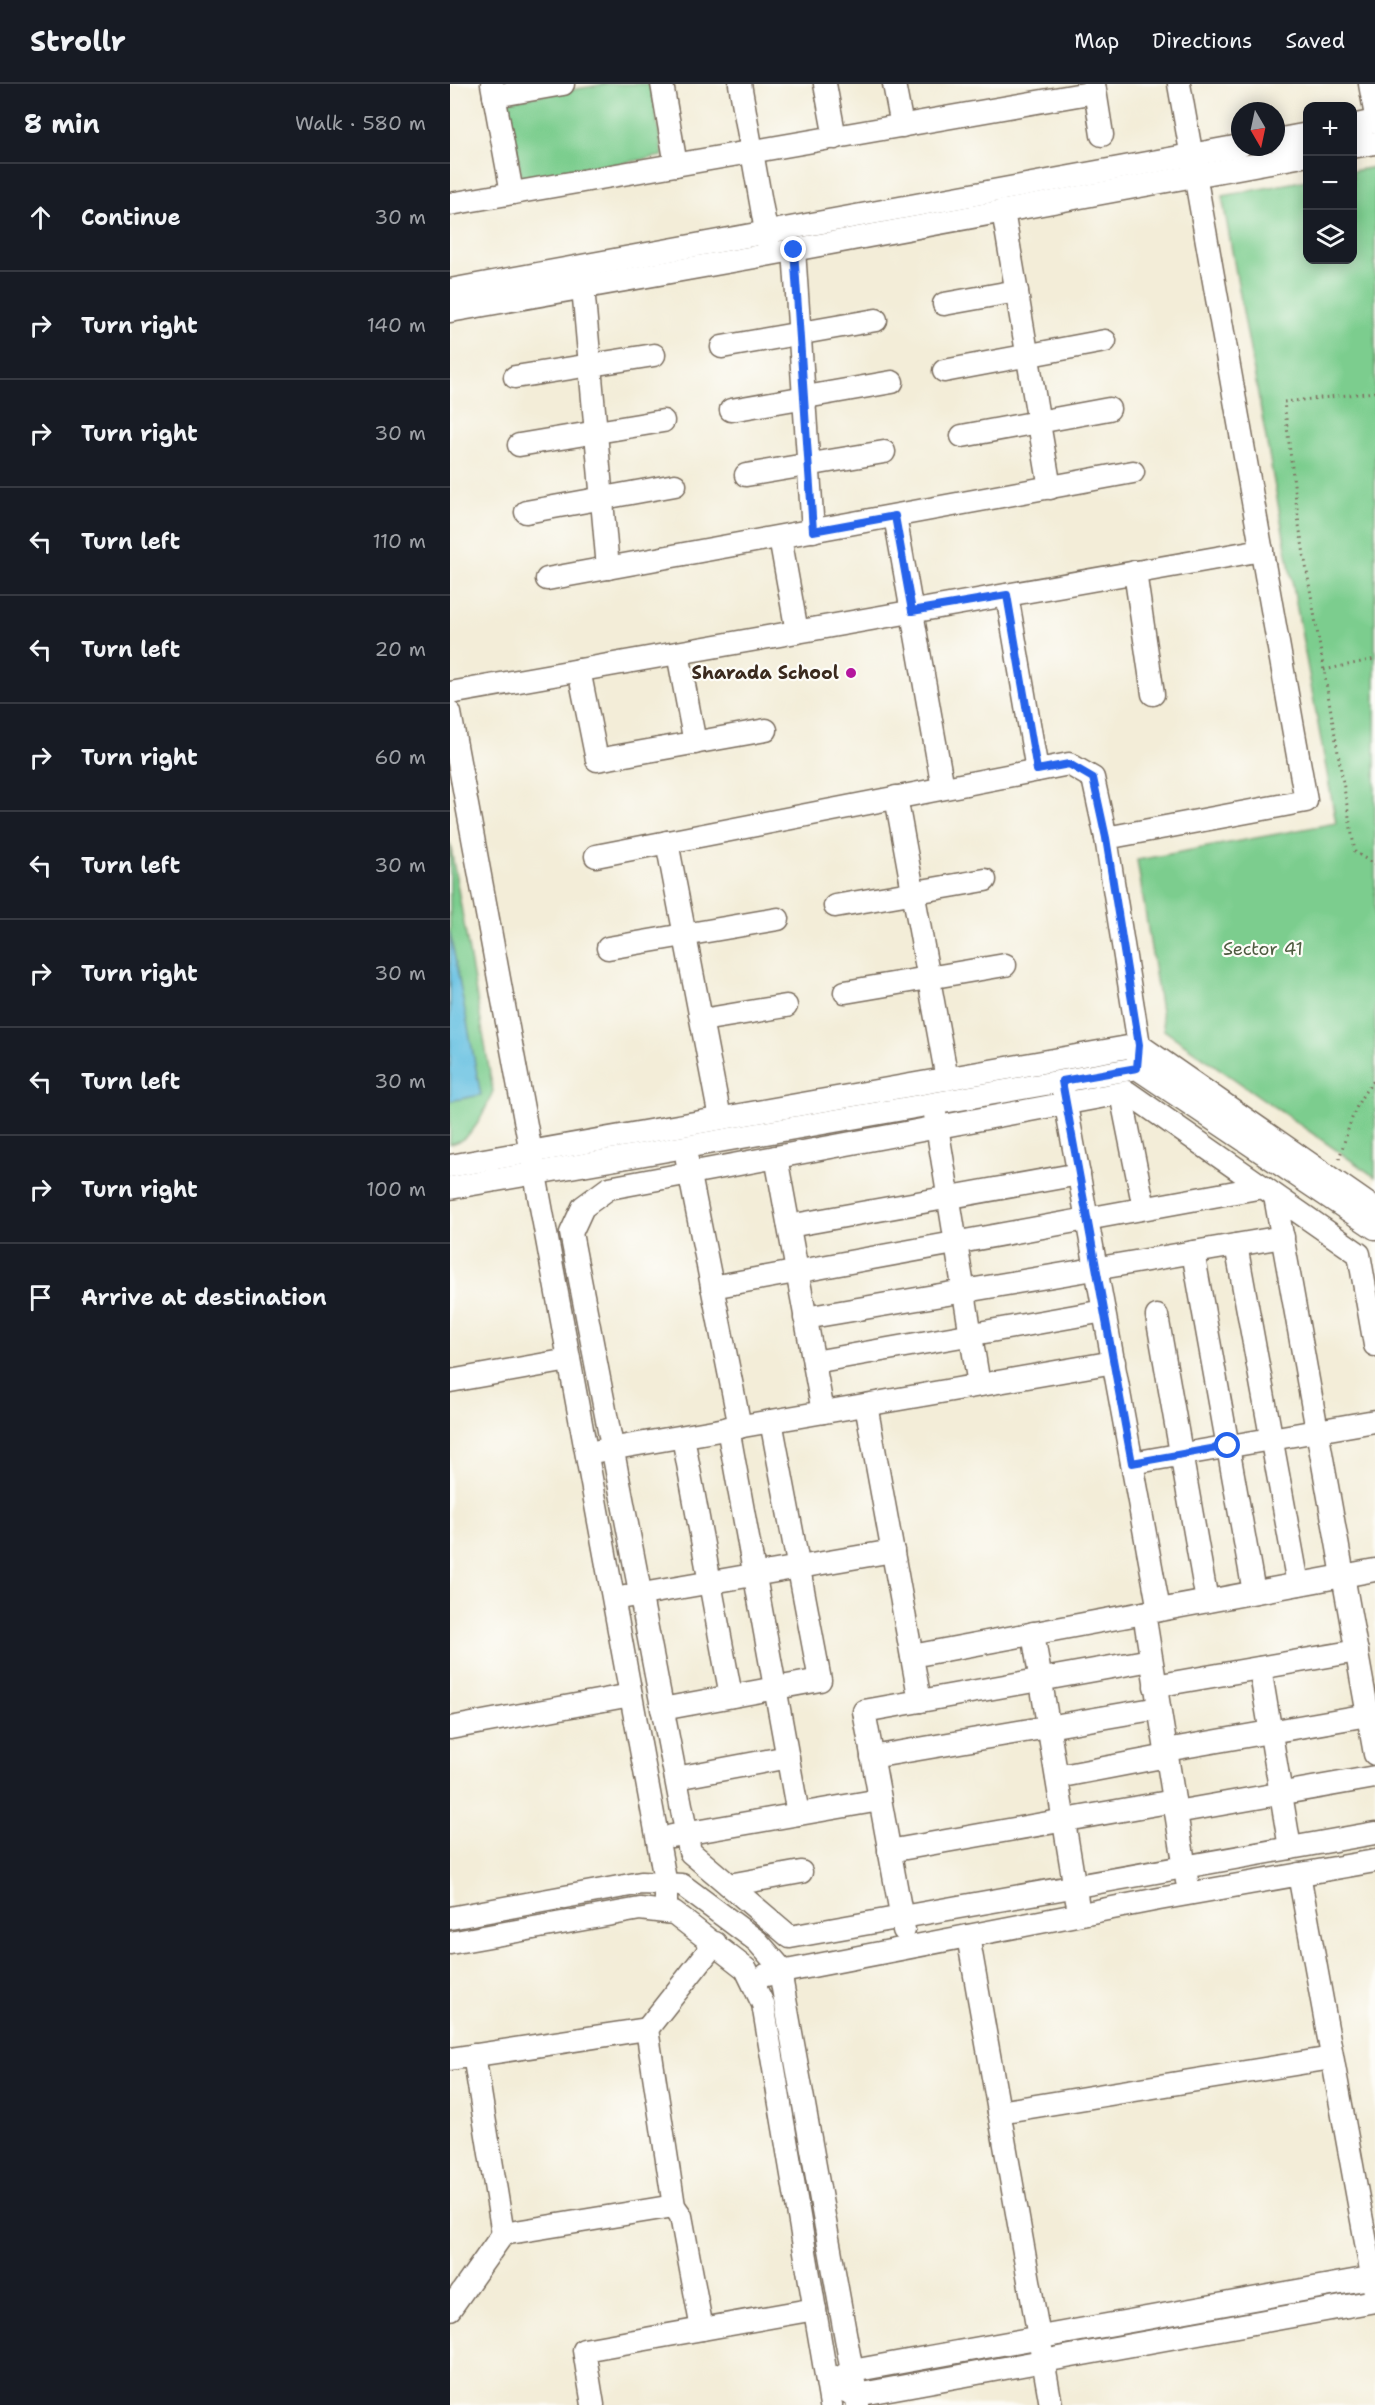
<!DOCTYPE html>
<meta charset="utf-8">
<style>
body{margin:0;font-family:"Shantell Sans",sans-serif;background:#20242c;color:#f1f3f6}
.controls{position:absolute;right:18px;top:18px;display:grid;overflow:hidden;border-radius:12px;box-shadow:0 3px 15px #0003}
.controls button{width:54px;height:54px;display:grid;place-items:center;padding:0;border:0;border-bottom:2px solid #363941;background:#171b24;color:#f1f3f6;font:30px sans-serif}
.compass{position:absolute;left:781px;top:18px;width:54px;height:54px;border-radius:50%;background:#171b24;box-shadow:0 3px 15px #0003;rotate:171deg}
.stop{position:absolute;width:18px;height:18px;margin:-14px;border:4px solid #2563eb;border-radius:50%;background:#fff}
.stop.end{background:#2563eb;border-color:#fff;box-shadow:0 2px 6px #0008}
.list{margin:0;padding:0;list-style:none}
h2{display:flex;justify-content:space-between;align-items:center;height:78px;margin:0;padding:0 24px;font-size:26px}
h2 small{font-size:20px;font-weight:400;color:#9ea1a6}
.list li{display:grid;grid-template-columns:39px 1fr auto;gap:18px;align-items:center;box-sizing:border-box;height:108px;padding:0 24px;border-top:2px solid #363941}
.list b{display:block;font-size:22px;white-space:nowrap}
.list em{font-size:20px;font-style:normal;color:#9ea1a6}
.icon{flex:none;width:33px;height:33px;fill:none;stroke:currentColor;stroke-width:2;stroke-linecap:round;stroke-linejoin:round}
.map{position:relative;flex:none;width:925px;height:2321px;overflow:hidden}
header{display:flex;align-items:center;gap:36px;box-sizing:border-box;height:84px;padding:0 30px;background:#171b24;border-bottom:2px solid #363941}
header strong{font-size:28px}
nav{display:flex;gap:33px;margin-inline-start:auto;font-size:21px}
main{display:flex}
aside{flex:1;background:#171b24}
.map>svg:first-child{display:block}
.green{fill:#7bcd8e;stroke:#5b7c56;stroke-width:1.5}
.water{fill:#63bfe1;stroke:#4f7480;stroke-width:1.5}
.lines{fill:none;stroke-linecap:round;stroke-linejoin:round}
.minor-casing{stroke:#7b6e5f;stroke-width:25}
.path{stroke:#7b6e5f;stroke-width:3;stroke-dasharray:1.5 4.5;stroke-linecap:butt}
.minor{stroke:#fff;stroke-width:22}
.route{stroke:#2563eb;stroke-width:8}
.poi-dot{fill:#b5179e;stroke:#fdfcf7;stroke-width:2}
.labels{text-anchor:middle;dominant-baseline:central;stroke-width:4.5;stroke-linejoin:round;paint-order:stroke}
.poi-label{font-size:18px;font-weight:bold;fill:#3b2a1e;stroke:#fdfcf7;text-anchor:end}
.park-label{font-size:18px;fill:#4e5b40;stroke:#fdfcf7}
</style>
<header>
<strong>Strollr</strong>
<nav><a>Map</a><a>Directions</a><a>Saved</a></nav>
</header>
<main>
<aside>
<h2>8 min<small>Walk · 580 m</small></h2>
<ul class="list">
<li><svg class="icon" aria-label="ahead" viewBox="0 0 24 24"><path d="M12 20V5M6 11l6-6 6 6"/></svg><div><b>Continue</b></div><em>30 m</em></li>
<li><svg class="icon" aria-label="right" viewBox="0 0 24 24"><path d="M7 20v-9h11M14 6l5 5-5 5"/></svg><div><b>Turn right</b></div><em>140 m</em></li>
<li><svg class="icon" aria-label="right" viewBox="0 0 24 24"><path d="M7 20v-9h11M14 6l5 5-5 5"/></svg><div><b>Turn right</b></div><em>30 m</em></li>
<li><svg class="icon" aria-label="left" viewBox="0 0 24 24"><path d="M17 20v-9H6M10 6l-5 5 5 5"/></svg><div><b>Turn left</b></div><em>110 m</em></li>
<li><svg class="icon" aria-label="left" viewBox="0 0 24 24"><path d="M17 20v-9H6M10 6l-5 5 5 5"/></svg><div><b>Turn left</b></div><em>20 m</em></li>
<li><svg class="icon" aria-label="right" viewBox="0 0 24 24"><path d="M7 20v-9h11M14 6l5 5-5 5"/></svg><div><b>Turn right</b></div><em>60 m</em></li>
<li><svg class="icon" aria-label="left" viewBox="0 0 24 24"><path d="M17 20v-9H6M10 6l-5 5 5 5"/></svg><div><b>Turn left</b></div><em>30 m</em></li>
<li><svg class="icon" aria-label="right" viewBox="0 0 24 24"><path d="M7 20v-9h11M14 6l5 5-5 5"/></svg><div><b>Turn right</b></div><em>30 m</em></li>
<li><svg class="icon" aria-label="left" viewBox="0 0 24 24"><path d="M17 20v-9H6M10 6l-5 5 5 5"/></svg><div><b>Turn left</b></div><em>30 m</em></li>
<li><svg class="icon" aria-label="right" viewBox="0 0 24 24"><path d="M7 20v-9h11M14 6l5 5-5 5"/></svg><div><b>Turn right</b></div><em>100 m</em></li>
<li><svg class="icon" aria-label="arrive" viewBox="0 0 24 24"><path d="M6 21V4h12l-3 4 3 4H6"/></svg><div><b>Arrive at destination</b></div></li>
</ul>
</aside>
<div class="map">
<svg width="925" height="2321" viewBox="0 0 925 2321">
<rect width="100%" height="100%" fill="#fdfcf7"/>
<filter id="ink" filterUnits="userSpaceOnUse"><feTurbulence type="fractalNoise" baseFrequency=".0167" numOctaves="2"/><feDisplacementMap in="SourceGraphic" scale="12" xChannelSelector="R" yChannelSelector="G"/><feConvolveMatrix kernelMatrix="1 2 1 2 8 2 1 2 1" color-interpolation-filters="sRGB"/></filter>
<filter id="wash" filterUnits="userSpaceOnUse"><feTurbulence type="fractalNoise" baseFrequency=".008" numOctaves="4" result="noise"/><feDisplacementMap in="SourceGraphic" scale="24" xChannelSelector="R" yChannelSelector="G"/><feGaussianBlur stdDeviation="1.35" result="paint"/><feColorMatrix in="noise" values="0 0 0 0 0 0 0 0 0 0 0 0 0 0 0 0 0 1.4 0 .05"/><feComposite in="paint" operator="in"/></filter>
<g filter="url(#wash)">
<rect width="100%" height="100%" fill="#f3edd8"/>
<!-- green -->
<g class="green">
<polygon points="155,0 201,0 213,72 72,97 58,17"/>
<polygon points="925,83 925,1093 714,946 687,776 886,739 772,112 857,96 858,176 902,176 903,87"/>
<path d="M0,759L43,1007C35,1027 24,1056 0,1060Z"/>
</g>
<!-- water -->
<polygon class="water" points="0,848 31,1011 0,1017"/>
</g>
<g filter="url(#ink)">
<g class="lines">
<defs>
<g id="minor">
<polyline points="42,0 62,109"/>
<polyline points="212,0 226,81"/>
<polyline points="290,0 319,164"/>
<polyline points="375,0 385,54"/>
<polyline points="444,0 452,42"/>
<polyline points="644,0 652,51"/>
<polyline points="920,0 925,27"/>
<polyline points="44,12 113,0"/>
<polyline points="902,42 925,37"/>
<polyline points="826,56 858,50"/>
<polyline points="902,63 925,59"/>
<polyline points="0,120 645,8"/>
<polyline points="553,127 600,404"/>
<polyline points="344,166 363,447"/>
<polyline points="133,203 158,484"/>
<polyline points="0,206 790,62"/>
<polyline points="494,220 567,207"/>
<polyline points="0,227 321,170 858,71"/>
<polyline points="272,263 426,236"/>
<polyline points="494,287 655,257"/>
<polyline points="65,293 204,271"/>
<polyline points="281,326 442,298"/>
<polyline points="512,352 659,325"/>
<polyline points="69,361 213,337"/>
<polyline points="296,391 434,368"/>
<polyline points="76,428 225,401"/>
<polyline points="445,432 493,704"/>
<polyline points="330,453 347,548"/>
<polyline points="685,488 703,610"/>
<polyline points="97,495 683,388"/>
<polyline points="557,511 587,686"/>
<polyline points="228,569 245,659"/>
<polyline points="129,586 147,676 316,646"/>
<polyline points="0,609 812,466"/>
<polyline points="0,629 216,1801 216,1828"/>
<polyline points="446,713 497,995"/>
<polyline points="217,758 270,1034"/>
<polyline points="146,772 619,680 643,694 656,754"/>
<polyline points="385,822 535,796"/>
<polyline points="158,864 328,835"/>
<polyline points="395,908 555,881"/>
<polyline points="252,936 336,922"/>
<polyline points="687,984 689,961 656,754 856,717 729,0"/>
<polyline points="613,1005 709,1526"/>
<polyline points="671,1010 694,1124"/>
<polyline points="485,1030 529,1301"/>
<polyline points="326,1073 373,1328"/>
<polyline points="237,1076 290,1343"/>
<polyline points="0,1082 689,961 925,1125"/>
<polyline points="0,1104 687,984 925,1144"/>
<polyline points="825,1112 925,1670"/>
<polyline points="339,1142 629,1090"/>
<polyline points="786,1161 848,1500"/>
<polyline points="743,1168 804,1508"/>
<polyline points="262,1203 813,1103"/>
<polyline points="707,1232 757,1517"/>
<polyline points="355,1234 833,1153"/>
<polyline points="925,1261 909,1170 677,1008 159,1104 133,1123 121,1149 240,1768 340,1853 925,1749"/>
<polyline points="364,1278 654,1227"/>
<polyline points="0,1297 119,1276"/>
<polyline points="416,1321 470,1617"/>
<polyline points="278,1344 348,1730"/>
<polyline points="233,1353 281,1612"/>
<polyline points="148,1367 664,1278"/>
<polyline points="682,1379 925,1337"/>
<polyline points="175,1513 443,1467"/>
<polyline points="694,1529 737,1797"/>
<polyline points="583,1549 627,1817"/>
<polyline points="462,1572 925,1486"/>
<polyline points="810,1584 840,1764"/>
<polyline points="705,1602 907,1567"/>
<polyline points="212,1625 370,1596 321,1337"/>
<polyline points="0,1644 181,1611"/>
<polyline points="716,1666 918,1631"/>
<polyline points="422,1673 709,1624"/>
<polyline points="607,1693 717,1672"/>
<polyline points="226,1694 338,1673"/>
<polyline points="726,1728 925,1693"/>
<polyline points="222,1752 430,1716"/>
<polyline points="439,1767 724,1717"/>
<polyline points="849,1790 925,2208"/>
<polyline points="279,1801 351,1788"/>
<polyline points="0,1834 191,1799 232,1801 307,1857 329,1882 408,2321"/>
<polyline points="454,1846 414,1627 701,1576"/>
<polyline points="518,1852 601,2321"/>
<polyline points="0,1859 190,1825 224,1829 296,1885 313,1920 381,2321"/>
<polyline points="316,1891 709,1815 925,1777"/>
<polyline points="197,1945 265,1859"/>
<polyline points="24,1971 53,2150 224,2122"/>
<polyline points="0,1975 197,1945 224,2122 231,2132 252,2245"/>
<polyline points="549,2028 882,1974"/>
<polyline points="0,2225 53,2150"/>
<polyline points="389,2294 402,2287 925,2193"/>
<polyline points="393,2306 406,2311 925,2217"/>
<polyline points="143,2321 134,2266 365,2225"/>
</g>
</defs>
<!-- minor casing -->
<use href="#minor" class="minor-casing"/>
<!-- path -->
<g class="path">
<polyline points="925,308 834,318 849,441 905,768 925,781"/>
<polyline points="874,586 925,575"/>
<path d="M889,1075C898,1048 904,1016 925,996"/>
</g>
<!-- minor -->
<use href="#minor" class="minor"/>
</g>
</g>
<g class="lines" filter="url(#ink)">
<!-- route -->
<polyline class="route" points="344,166 363,447 445,432 462,527 557,511 587,686 619,680 643,694 656,754 689,961 687,984 612,997 682,1379 778,1362"/>
</g>
<!-- markers -->
<circle class="poi-dot" cx="401" cy="589" r="6"/>
<g class="labels">
<!-- poi labels -->
<g class="poi-label">
<text x="389" y="589">Sharada School</text>
</g>
<!-- park labels -->
<g class="park-label">
<text x="813" y="865">Sector 41</text>
</g>
</g>
</svg>
<div class="controls">
<button>+</button>
<button>−</button>
<button><svg class="icon" aria-label="layers" viewBox="0 0 24 24"><path d="M12 4l9 5-9 5-9-5zM3 14l9 5 9-5"/></svg></button>
</div>
<svg class="compass" viewBox="-18 -18 36 36"><path d="M0-13l5 13h-10z" fill="#e53935"/><path d="M0 13l5-13h-10z" fill="#9ea1a6"/></svg>
<div class="stop" style="left:778px;top:1362px"></div>
<div class="stop end" style="left:344px;top:166px"></div>
</div>
</main>
